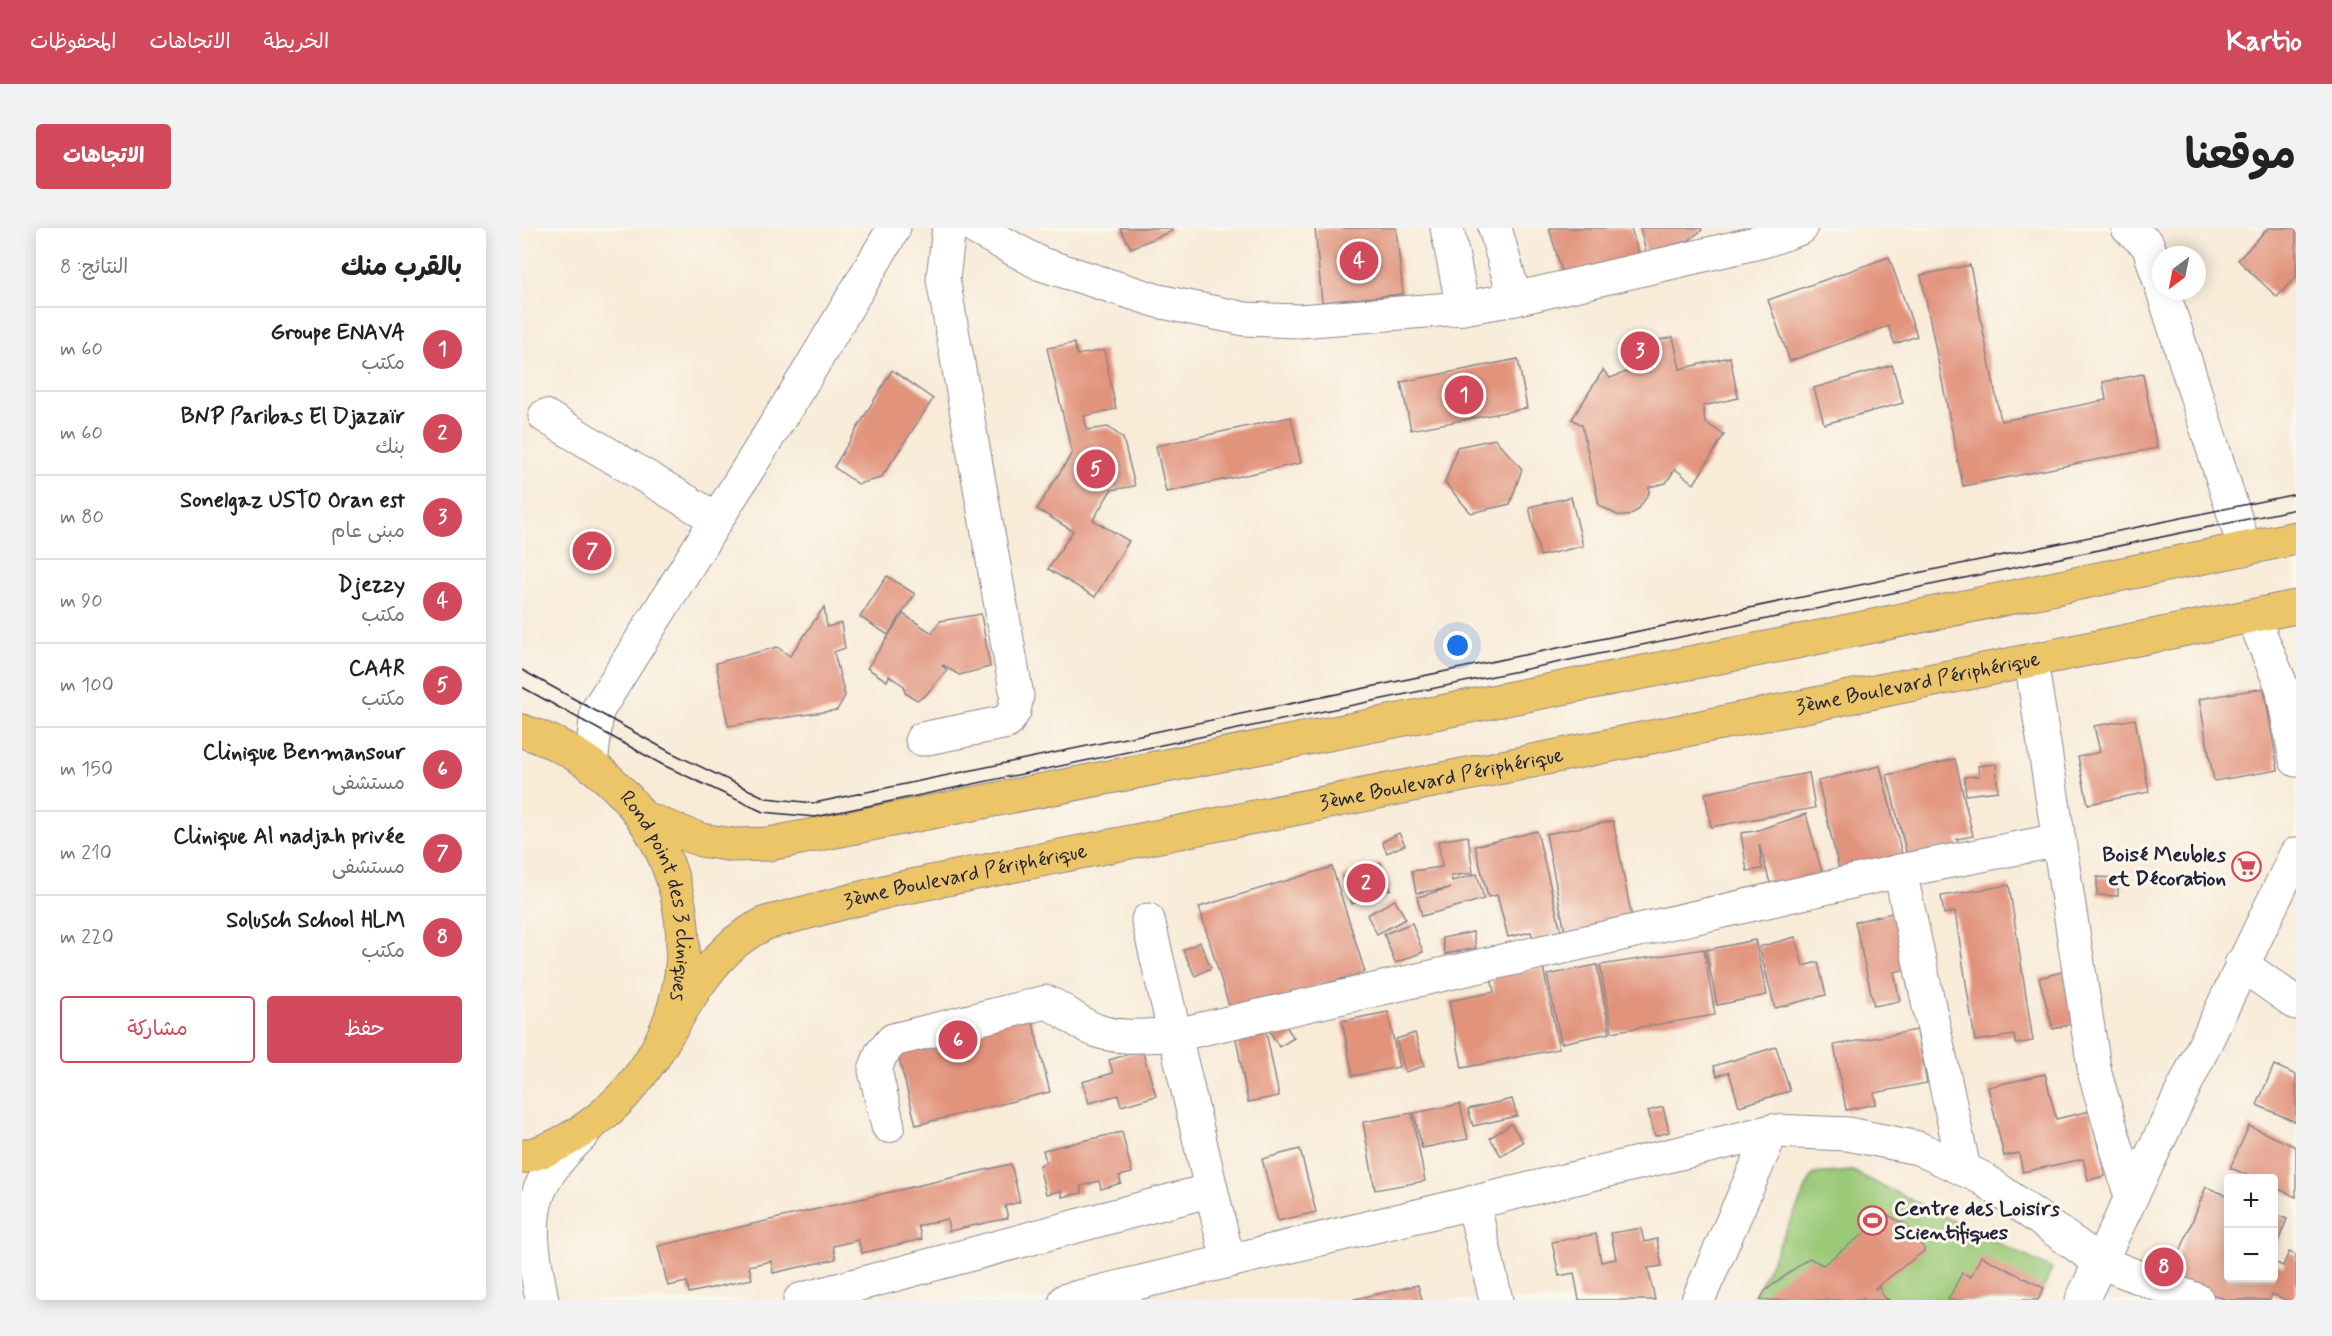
<!DOCTYPE html>
<html lang="ar">
<meta charset="utf-8">
<style>
body{margin:0;font-family:Mynerve,"Playpen Sans Arabic",sans-serif;background:#f2f2f2;color:#222;direction:rtl}
.controls{position:absolute;right:18px;bottom:18px;display:grid;overflow:hidden;border-radius:6px;box-shadow:0 3px 15px #0003}
.controls button{width:54px;height:54px;display:grid;place-items:center;padding:0;border:0;border-bottom:2px solid #e0e0e0;background:#fff;color:#222;font:30px sans-serif}
.compass{position:absolute;left:1630px;top:18px;width:54px;height:54px;border-radius:50%;background:#fff;box-shadow:0 3px 15px #0003;rotate:212deg}
.you{position:absolute;left:936px;top:418px;width:21px;height:21px;margin:-15px;border:4px solid #fff;border-radius:50%;background:#1a73e8;box-shadow:0 0 0 9px #1a73e833}
.badge{display:grid;place-items:center;width:39px;height:39px;border-radius:50%;background:#d1495b;color:#fff;font-size:20px;font-weight:700}
.pin{position:absolute;translate:-50% -50%;border:3px solid #fff;box-shadow:0 2px 6px #0006}
.list{margin:0;padding:0;list-style:none}
h2{display:flex;justify-content:space-between;align-items:center;height:78px;margin:0;padding:0 24px;font-size:26px}
h2 small{font-size:20px;font-weight:400;color:#767676}
.list li{display:grid;grid-template-columns:39px 1fr auto;gap:18px;align-items:center;box-sizing:border-box;height:84px;padding:0 24px;border-top:2px solid #e0e0e0}
.list b{display:block;font-size:22px;white-space:nowrap}
.list p{margin:0;font-size:20px;white-space:nowrap;color:#767676}
.list em{font-size:20px;font-style:normal;color:#767676}
.actions{display:flex;gap:12px;padding:18px 24px}
.actions a{flex:1;padding:14px 0;border:2px solid #d1495b;border-radius:6px;text-align:center;font-size:21px;color:#d1495b}
.actions .main{background:#d1495b;color:#fff}
.map{position:relative;flex:none;width:1774px;height:1072px;overflow:hidden;direction:ltr;border-radius:6px}
header{display:flex;align-items:center;gap:36px;box-sizing:border-box;height:84px;padding:0 30px;background:#d1495b;color:#fff}
header strong{font-size:28px}
nav{display:flex;gap:33px;margin-inline-start:auto;font-size:21px}
.intro{display:flex;align-items:center;justify-content:space-between;box-sizing:border-box;height:144px;padding:0 36px}
h1{margin:0;font-size:42px}
.button{padding:15px 27px;border-radius:6px;background:#d1495b;color:#fff;font-size:21px;font-weight:700}
main{display:flex;gap:36px;padding:0 36px}
aside{flex:1;background:#fff;border-radius:6px;box-shadow:0 3px 15px #0003}
.map>svg:first-child{display:block}
.green{fill:#9ac977;stroke:#5e7659;stroke-width:1.5}
.building{fill:#e1937b}
.lines{fill:none;stroke-linecap:round;stroke-linejoin:round}
.minor-casing{stroke:#8d868a;stroke-width:35}
.highway-casing{stroke:#8d868a;stroke-width:35}
.minor{stroke:#fff;stroke-width:33}
.highway{stroke:#ecc569;stroke-width:33}
.tram{stroke:#22223b;stroke-width:1.5}
.labels{text-anchor:middle;dominant-baseline:central;stroke-width:6;stroke-linejoin:round;paint-order:stroke}
.street-label{font-size:21px;fill:#22223b;stroke:#fbf7ec}
.poi-label{font-size:21px;font-weight:bold;fill:#22223b;stroke:#fbf7ec;text-anchor:end}
</style>
<header>
<strong>Kartio</strong>
<nav><a>الخريطة</a><a>الاتجاهات</a><a>المحفوظات</a></nav>
</header>
<div class="intro"><h1>موقعنا</h1><a class="button">الاتجاهات</a></div>
<main>
<div class="map">
<svg width="1774" height="1072" viewBox="0 0 1774 1072">
<rect width="100%" height="100%" fill="#fbf7ec"/>
<filter id="ink" filterUnits="userSpaceOnUse"><feTurbulence type="fractalNoise" baseFrequency=".0167" numOctaves="2"/><feDisplacementMap in="SourceGraphic" scale="12" xChannelSelector="R" yChannelSelector="G"/><feConvolveMatrix kernelMatrix="1 2 1 2 8 2 1 2 1" color-interpolation-filters="sRGB"/></filter>
<filter id="wash" filterUnits="userSpaceOnUse"><feTurbulence type="fractalNoise" baseFrequency=".008" numOctaves="4" result="noise"/><feDisplacementMap in="SourceGraphic" scale="24" xChannelSelector="R" yChannelSelector="G"/><feGaussianBlur stdDeviation="1.35" result="paint"/><feColorMatrix in="noise" values="0 0 0 0 0 0 0 0 0 0 0 0 0 0 0 0 0 1.4 0 .05"/><feComposite in="paint" operator="in"/></filter>
<g filter="url(#wash)">
<rect width="100%" height="100%" fill="#f8ebd8"/>
<!-- green -->
<polygon class="green" points="1330,943 1530,1041 1518,1068 1513,1072 1231,1072 1291,946"/>
<g id="blocks">
<!-- building -->
<g class="building">
<polygon points="598,0 648,0 650,3 609,20"/>
<polygon points="793,0 874,0 881,66 800,74"/>
<polygon points="1027,0 1109,0 1118,31 1043,54"/>
<polygon points="1118,0 1179,0 1180,2 1166,13 1124,24"/>
<polygon points="1746,0 1774,0 1774,49 1755,69 1716,32"/>
<polygon points="1367,29 1395,108 1373,116 1366,98 1268,133 1246,72"/>
<polygon points="1448,37 1479,193 1584,172 1581,154 1621,146 1635,220 1441,258 1399,47"/>
<polygon points="1151,109 1158,141 1208,129 1216,170 1181,178 1183,194 1202,207 1172,256 1153,241 1144,255 1127,259 1127,265 1116,282 1106,288 1095,287 1077,277 1060,197 1050,191 1081,142 1088,150 1105,144 1101,120"/>
<polygon points="552,115 555,127 582,122 594,181 562,188 565,202 586,199 601,210 613,258 589,262 571,292 607,313 573,369 526,341 551,303 515,281 550,225 525,120"/>
<polygon points="996,131 1005,180 889,202 879,154"/>
<polygon points="1370,137 1381,175 1302,196 1292,160"/>
<polygon points="370,142 411,171 359,250 336,256 312,239"/>
<polygon points="769,189 779,235 644,264 634,218"/>
<polygon points="973,211 1000,241 988,276 949,285 923,255 935,219"/>
<polygon points="1049,269 1061,318 1018,328 1007,279"/>
<polygon points="365,348 393,366 366,407 338,389"/>
<polygon points="302,379 305,399 319,395 323,420 312,424 323,468 315,482 206,498 194,435 255,419 268,428"/>
<polygon points="381,386 410,405 418,393 459,386 468,439 437,447 421,437 420,438 425,442 403,468 395,472 383,465 382,458 367,448 365,453 345,440"/>
<polygon points="1742,460 1756,542 1692,553 1677,471"/>
<polygon points="1613,491 1627,564 1566,576 1556,529 1578,524 1572,498"/>
<polygon points="1433,531 1451,608 1435,611 1440,631 1389,643 1365,547"/>
<polygon points="1474,536 1476,563 1444,567 1442,549 1457,548 1456,538"/>
<polygon points="1358,538 1385,646 1322,662 1296,553"/>
<polygon points="1287,545 1293,580 1189,599 1183,565"/>
<polygon points="1284,586 1301,648 1250,662 1237,616 1240,641 1225,643 1219,605 1233,603"/>
<polygon points="1091,593 1111,696 1044,709 1024,606"/>
<polygon points="1015,603 1041,711 1013,717 1009,704 986,709 975,667 966,669 953,618"/>
<polygon points="877,605 883,617 865,625 860,614"/>
<polygon points="946,608 951,645 929,648 930,653 955,646 962,671 900,688 895,669 928,660 894,665 890,643 920,639 916,613"/>
<polygon points="859,635 869,661 830,676 820,649"/>
<polygon points="810,639 843,744 793,759 711,791 677,679"/>
<polygon points="1575,649 1596,650 1596,668 1575,667"/>
<polygon points="1487,657 1511,813 1494,816 1492,807 1453,813 1433,684 1422,686 1419,668"/>
<polygon points="873,672 884,691 855,706 845,687"/>
<polygon points="1378,683 1391,740 1372,744 1378,773 1352,778 1333,694"/>
<polygon points="890,695 901,724 873,735 862,706"/>
<polygon points="951,704 954,720 923,726 920,710"/>
<polygon points="1273,709 1281,738 1296,734 1304,767 1253,780 1237,719"/>
<polygon points="1233,712 1245,767 1195,777 1184,722"/>
<polygon points="678,714 689,740 673,748 661,722"/>
<polygon points="1182,721 1193,787 1090,804 1078,737"/>
<polygon points="1075,737 1088,805 1039,815 1025,747"/>
<polygon points="1021,739 1037,821 940,840 927,773 972,764 969,749"/>
<polygon points="1543,743 1557,794 1531,801 1517,750"/>
<polygon points="508,783 528,864 394,897 373,815"/>
<polygon points="866,784 877,839 831,848 820,793"/>
<polygon points="761,794 772,810 757,819 747,802"/>
<polygon points="743,798 757,868 726,874 713,805"/>
<polygon points="1395,802 1405,855 1352,865 1354,876 1324,882 1312,817"/>
<polygon points="893,805 902,838 883,844 874,811"/>
<polygon points="1254,819 1268,863 1217,878 1207,844 1195,848 1192,838"/>
<polygon points="620,822 634,868 599,878 596,867 567,875 560,854 591,845 587,832"/>
<polygon points="1752,837 1774,847 1774,894 1735,877"/>
<polygon points="1523,846 1534,891 1568,883 1583,948 1566,952 1561,931 1501,944 1497,925 1482,928 1466,859"/>
<polygon points="990,871 995,888 951,898 946,881"/>
<polygon points="938,876 946,911 900,920 892,885"/>
<polygon points="1141,879 1147,904 1133,908 1126,883"/>
<polygon points="890,885 903,953 853,962 841,894"/>
<polygon points="989,896 1001,914 979,928 968,910"/>
<polygon points="1727,898 1774,919 1774,969 1752,959 1752,950 1733,950 1708,940"/>
<polygon points="600,904 610,945 597,948 599,955 579,961 577,953 559,958 560,965 540,969 539,963 524,966 517,938 524,934 521,922"/>
<polygon points="778,921 794,984 756,993 740,931"/>
<polygon points="489,936 498,974 483,978 486,990 427,1003 425,991 396,998 400,1011 340,1025 336,1012 311,1018 314,1031 251,1045 249,1033 227,1038 230,1051 167,1065 165,1054 146,1058 136,1018"/>
<polygon points="1684,959 1706,968 1706,1050 1752,1050 1752,1034 1761,1038 1767,1024 1774,1027 1774,1072 1764,1072 1750,1066 1748,1072 1705,1072 1648,1049"/>
<polygon points="1752,986 1765,991 1752,1024"/>
<polygon points="1366,987 1384,997 1403,1022 1352,1061 1357,1059 1362,1069 1367,1072 1342,1072 1341,1070 1339,1072 1238,1072 1243,1063 1287,1030 1301,1037"/>
<polygon points="1119,1000 1122,1014 1135,1011 1140,1038 1126,1040 1133,1072 1057,1072 1052,1045 1037,1048 1030,1014 1074,1006 1079,1034 1094,1031 1089,1005"/>
<polygon points="1459,1028 1522,1060 1516,1072 1426,1072 1440,1045 1449,1049"/>
<polygon points="896,1057 900,1072 832,1072 832,1071"/>
</g>
</g>
</g>
<g filter="url(#ink)">
<use href="#blocks" fill-opacity="0" stroke="#8d868a" stroke-width="1.5"/>
<g class="lines">
<defs>
<g id="minor">
<polyline points="453,0 519,36 636,73 723,91 777,93 941,80 993,71 1242,13 1279,0"/>
<polyline points="925,0 941,80"/>
<polyline points="973,0 993,71"/>
<polyline points="1606,0 1626,17 1639,57"/>
<polyline points="1641,63 1723,321"/>
<polyline points="23,188 194,291"/>
<polyline points="1731,389 1760,459 1774,532"/>
<polyline points="1509,432 1573,846 1609,969"/>
<polyline points="400,511 485,494 492,483 495,468 421,51 427,0"/>
<polyline points="69,536 75,483 284,148 372,0"/>
<polyline points="1378,643 1442,941"/>
<polyline points="626,692 706,1033"/>
<polyline points="1719,736 1774,775"/>
<path d="M366,898L353,842L359,826L371,812L524,774C542,781 555,795 573,802C597,812 628,807 653,807L1378,643L1537,612"/>
<polyline points="951,974 974,1072"/>
<path d="M20,1072C5,994 0,963 61,906"/>
<polyline points="278,1072 689,962"/>
<polyline points="544,1072 1250,903 1326,906 1396,920 1460,950 1578,1034 1675,1072"/>
<polyline points="1176,1072 1250,903"/>
<polyline points="1560,1072 1774,626"/>
</g>
<g id="highway">
<path id="s1" d="M0,503C165,553 217,760 90,879C65,902 33,922 0,929"/>
<polyline points="122,590 179,612 211,617 247,616 1269,415 1774,310"/>
<path id="s2" d="M130,832C152,796 175,750 206,721C217,710 230,702 244,695L370,662L1774,379"/>
</g>
</defs>
<!-- minor casing -->
<use href="#minor" class="minor-casing"/>
<!-- highway casing -->
<use href="#highway" class="highway-casing"/>
<!-- minor -->
<use href="#minor" class="minor"/>
<!-- highway -->
<use href="#highway" class="highway"/>
<!-- tram -->
<g class="tram">
<polyline points="0,442 148,524 244,570 292,575 1774,266"/>
<polyline points="0,459 141,537 241,584 293,589 1774,281"/>
</g>
</g>
</g>
<!-- icons -->
<defs>
<symbol id="supermarket-ring" viewBox="-11 -11 22 22"><circle r="9.5" fill="#fbf7ec" stroke="#d1495b" stroke-width="1.5"/><path d="M-6-5.5h2.5l.6 2H6L4.5 2H-2.5L-4.4-4H-6ZM-1.5 3.2a1.3 1.3 0 1 0 .1 0ZM3 3.2a1.3 1.3 0 1 0 .1 0Z" fill="#d1495b"/></symbol>
<symbol id="stadium-ring" viewBox="-11 -11 22 22"><circle r="9.5" fill="#fbf7ec" stroke="#d1495b" stroke-width="1.5"/><path d="M0-5a6.5 5 0 1 0 0 10a6.5 5 0 1 0 0-10ZM-3.5-1.8h7v3.6h-7Z" fill="#d1495b"/></symbol>
</defs>
<g fill-rule="evenodd">
<use href="#supermarket-ring" x="1708" y="622" width="33" height="33"/>
<use href="#stadium-ring" x="1334" y="976" width="33" height="33"/>
</g>
<g class="labels">
<!-- street labels -->
<g class="street-label">
<text stroke="none"><textPath href="#s2" startOffset="1358">3ème Boulevard Périphérique</textPath></text>
<text stroke="none"><textPath href="#s2" startOffset="872">3ème Boulevard Périphérique</textPath></text>
<text stroke="none"><textPath href="#s2" startOffset="386">3ème Boulevard Périphérique</textPath></text>
<text stroke="none"><textPath href="#s1" startOffset="232">Rond point des 3 cliniques</textPath></text>
</g>
<!-- poi labels -->
<g class="poi-label">
<text x="1704" y="627">Boisé Meubles<tspan x="1704" dy="24">et Décoration</tspan></text>
<text x="1372" y="981" text-anchor="start">Centre des Loisirs<tspan x="1372" dy="24">Scientifiques</tspan></text>
</g>
</g>
</svg>
<div class="controls">
<button>+</button>
<button>−</button>
</div>
<svg class="compass" viewBox="-18 -18 36 36"><path d="M0-13l5 13h-10z" fill="#e53935"/><path d="M0 13l5-13h-10z" fill="#767676"/></svg>
<div class="you"></div>
<div class="pin badge" style="left:942px;top:167px">1</div>
<div class="pin badge" style="left:844px;top:655px">2</div>
<div class="pin badge" style="left:1118px;top:123px">3</div>
<div class="pin badge" style="left:837px;top:33px">4</div>
<div class="pin badge" style="left:574px;top:241px">5</div>
<div class="pin badge" style="left:436px;top:812px">6</div>
<div class="pin badge" style="left:70px;top:323px">7</div>
<div class="pin badge" style="left:1642px;top:1039px">8</div>
</div>
<aside>
<h2>بالقرب منك<small>النتائج: 8</small></h2>
<ul class="list">
<li><span class="badge">1</span><div><b>Groupe ENAVA</b><p>مكتب</p></div><em>60 m</em></li>
<li><span class="badge">2</span><div><b>BNP Paribas El Djazaïr</b><p>بنك</p></div><em>60 m</em></li>
<li><span class="badge">3</span><div><b>Sonelgaz USTO Oran est</b><p>مبنى عام</p></div><em>80 m</em></li>
<li><span class="badge">4</span><div><b>Djezzy</b><p>مكتب</p></div><em>90 m</em></li>
<li><span class="badge">5</span><div><b>CAAR</b><p>مكتب</p></div><em>100 m</em></li>
<li><span class="badge">6</span><div><b>Clinique Benmansour</b><p>مستشفى</p></div><em>150 m</em></li>
<li><span class="badge">7</span><div><b>Clinique Al nadjah privée</b><p>مستشفى</p></div><em>210 m</em></li>
<li><span class="badge">8</span><div><b>Solusch School HLM</b><p>مكتب</p></div><em>220 m</em></li>
</ul>
<div class="actions"><a class="main">حفظ</a><a>مشاركة</a></div>
</aside>
</main>
